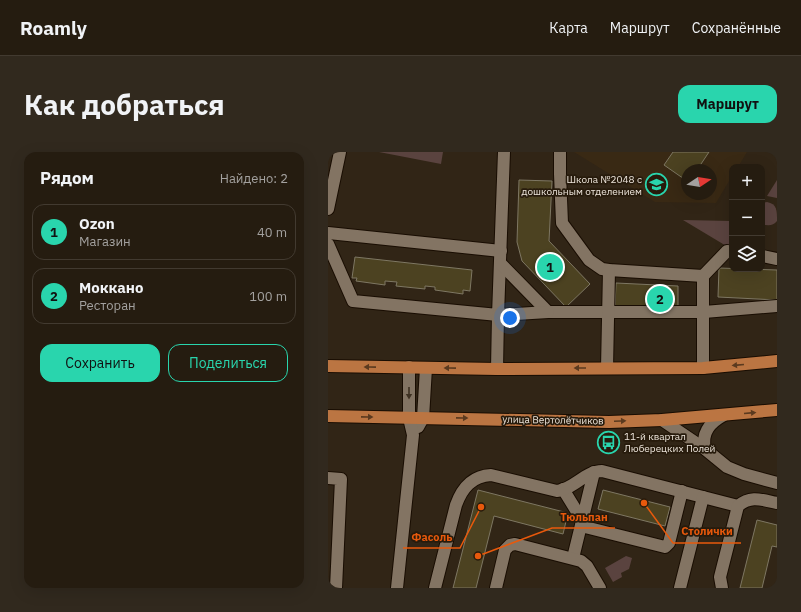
<!DOCTYPE html>
<html lang="ru">
<meta charset="utf-8">
<style>
body{margin:0;font-family:"IBM Plex Sans",sans-serif;background:#31291e;color:#f1f3f6}
.controls{position:absolute;right:12px;top:12px;display:grid;overflow:hidden;border-radius:8px;box-shadow:0 4px 16px #0002}
.controls button{width:36px;height:36px;display:grid;place-items:center;padding:0;border:0;border-bottom:1px solid #423a30;background:#251c10;color:#f1f3f6;font:20px sans-serif}
.compass{position:absolute;left:353px;top:12px;width:36px;height:36px;border-radius:50%;background:#251c10;box-shadow:0 4px 16px #0002;rotate:78deg}
.you{position:absolute;left:182px;top:166px;width:14px;height:14px;margin:-10px;border:3px solid #fff;border-radius:50%;background:#1a73e8;box-shadow:0 0 0 6px #1a73e833}
.badge{display:grid;place-items:center;width:26px;height:26px;border-radius:50%;background:#29d5ad;color:#111;font-size:13px;font-weight:700}
.pin{position:absolute;translate:-50% -50%;border:2px solid #fff;box-shadow:0 1px 4px #0006}
.list{margin:0;padding:0;list-style:none}
h2{display:flex;justify-content:space-between;align-items:center;height:52px;margin:0;padding:0 16px;font-size:17px}
h2 small{font-size:13px;font-weight:400;color:#a3a19f}
.list li{display:grid;grid-template-columns:26px 1fr auto;gap:12px;align-items:center;box-sizing:border-box;height:56px;margin:0 8px 8px;padding:0 8px;border:1px solid #423a30;border-radius:12px}
.list b{display:block;font-size:15px;white-space:nowrap}
.list p{margin:0;font-size:13px;white-space:nowrap;color:#a3a19f}
.list em{font-size:13px;font-style:normal;color:#a3a19f}
.actions{display:flex;gap:8px;padding:12px 16px}
.actions a{flex:1;padding:9px 0;border:1px solid #29d5ad;border-radius:12px;text-align:center;font-size:14px;color:#29d5ad}
.actions .main{background:#29d5ad;color:#111}
.icon{flex:none;width:22px;height:22px;fill:none;stroke:currentColor;stroke-width:2;stroke-linecap:round;stroke-linejoin:round}
.map{position:relative;flex:none;width:449px;height:436px;overflow:hidden;border-radius:12px}
header{display:flex;align-items:center;gap:24px;box-sizing:border-box;height:56px;padding:0 20px;background:#251c10;border-bottom:1px solid #423a30}
header strong{font-size:19px}
nav{display:flex;gap:22px;margin-inline-start:auto;font-size:14px}
.intro{display:flex;align-items:center;justify-content:space-between;box-sizing:border-box;height:96px;padding:0 24px}
h1{margin:0;font-size:28px}
.button{padding:10px 18px;border-radius:12px;background:#29d5ad;color:#111;font-size:14px;font-weight:700}
main{display:flex;gap:24px;padding:0 24px}
aside{flex:1;background:#251c10;border-radius:12px;box-shadow:0 4px 16px #0002}
.map>svg:first-child{display:block}
.built{fill:#392914;fill-rule:evenodd}
.green{fill:#5a433f}
.building{fill:#4c4221;stroke:#7e7763}
.lines{fill:none;stroke-linecap:round;stroke-linejoin:round}
.minor-casing{stroke:#190d02;stroke-width:14}
.major-casing{stroke:#190d02;stroke-width:14}
.minor{stroke:#837463;stroke-width:12}
.major{stroke:#bb7542;stroke-width:12}
.oneway{fill:#5b3a1f}
.oneway2{fill:#3e3122}
.labels{text-anchor:middle;dominant-baseline:central;stroke-width:3.5;stroke-linejoin:round;paint-order:stroke}
.poi-label{font-size:10px;fill:#ece4da;stroke:#271b0c;text-anchor:end}
.street-label{font-size:10px;fill:#ece4da;stroke:#271b0c}
.leader{fill:none;stroke:#e8590c;stroke-width:1.5}
.callout-dot{fill:#e8590c;stroke:#271b0c;stroke-width:1.5}
.callout-label{font-size:11px;text-anchor:middle;font-weight:bold;fill:#e8590c;stroke:#271b0c;stroke-width:3.5;stroke-linejoin:round;paint-order:stroke}
</style>
<header>
<strong>Roamly</strong>
<nav><a>Карта</a><a>Маршрут</a><a>Сохранённые</a></nav>
</header>
<div class="intro"><h1>Как добраться</h1><a class="button">Маршрут</a></div>
<main>
<aside>
<h2>Рядом<small>Найдено: 2</small></h2>
<ul class="list">
<li><span class="badge">1</span><div><b>Ozon</b><p>Магазин</p></div><em>40 m</em></li>
<li><span class="badge">2</span><div><b>Моккано</b><p>Ресторан</p></div><em>100 m</em></li>
</ul>
<div class="actions"><a class="main">Сохранить</a><a>Поделиться</a></div>
</aside>
<div class="map">
<svg width="449" height="436" viewBox="0 0 449 436">
<rect width="100%" height="100%" fill="#312516"/>
<!-- built -->
<path class="built" d="M246,0H419L410,15H404V24L388,51L327,50ZM359,18H383V42H359Z"/>
<!-- green -->
<g class="green">
<polygon points="51,0 115,0 113,12"/>
<polygon points="449,28 449,46 439,44"/>
<path d="M439,50C449,52 449,58 449,69C445,74 440,74 434,72V51Z"/>
<polygon points="355,68 404,69 404,89 400,95"/>
<polygon points="298,404 304,406 301,417 293,421 294,425 285,430 277,416"/>
</g>
<!-- building -->
<g class="building">
<polygon points="345,0 381,0 369,18 359,18 359,29 336,13"/>
<polygon points="191,28 224,29 221,89 262,132 238,155 194,109 189,90"/>
<polygon points="27,105 144,118 142,139 135,138 135,142 107,138 107,135 97,134 97,137 68,134 69,130 57,129 57,133 28,129 29,126 24,126"/>
<polygon points="391,116 449,118 449,148 390,145"/>
<polygon points="288,131 350,134 350,157 287,155"/>
<polygon points="150,338 240,361 235,382 166,364 148,436 125,436"/>
<polygon points="275,338 342,355 337,374 270,357"/>
<polygon points="429,368 449,373 449,395 444,394 434,436 412,436"/>
</g>
<g class="lines">
<defs>
<g id="minor">
<polyline points="232,0 232,22 234,71 261,108 274,117 281,118 375,124"/>
<polyline points="0,57 12,0"/>
<polyline points="0,81 173,99"/>
<polyline points="0,92 25,149 170,163 176,0"/>
<polyline points="434,104 449,107"/>
<polyline points="173,112 220,160 376,160 449,154"/>
<polyline points="279,216 281,118"/>
<polyline points="375,216 375,124 399,99 404,100"/>
<polyline points="169,217 170,163 220,160"/>
<polyline points="334,268 377,297 399,315 416,322 449,331"/>
<polyline points="90,275 95,266 98,216"/>
<path d="M377,297C373,280 383,270 396,263"/>
<polyline points="0,326 13,327 8,436"/>
<polyline points="235,337 254,368"/>
<polyline points="253,374 337,395 341,391 354,339"/>
<polyline points="245,406 266,320"/>
<polyline points="69,436 85,283 81,266 81,215"/>
<path d="M107,436L128,353C134,336 144,324 163,323L229,339C246,337 257,319 274,319L410,354"/>
<polyline points="168,436 177,398 182,393 187,392 253,409 259,414 272,436"/>
<polyline points="352,436 375,345"/>
<path d="M394,436L392,425L410,354C423,343 434,348 449,351"/>
</g>
<g id="major">
<polyline points="0,214 169,217 375,216 449,209"/>
<polyline points="0,264 281,270 334,268 449,258"/>
</g>
</defs>
<!-- minor casing -->
<use href="#minor" class="minor-casing"/>
<!-- major casing -->
<use href="#major" class="major-casing"/>
<!-- minor -->
<use href="#minor" class="minor"/>
<!-- major -->
<use href="#major" class="major"/>
</g>
<!-- one-way arrows -->
<defs><path id="oneway-solid" d="M-6-.8H1V-3.2L6.5 0L1 3.2V.8H-6Z"/></defs>
<g class="oneway">
<use href="#oneway-solid" transform="translate(410 213) rotate(175)"/>
<use href="#oneway-solid" transform="translate(42 215) rotate(-179)"/>
<use href="#oneway-solid" transform="translate(122 216) rotate(-179)"/>
<use href="#oneway-solid" transform="translate(252 216) rotate(180)"/>
<use href="#oneway-solid" transform="translate(422 261) rotate(-5)"/>
<use href="#oneway-solid" transform="translate(39 265) rotate(1)"/>
<use href="#oneway-solid" transform="translate(134 266) rotate(1)"/>
<use href="#oneway-solid" transform="translate(292 269) rotate(-2)"/>
</g>
<use class="oneway2" href="#oneway-solid" transform="translate(81 241) rotate(90)"/>
<!-- icons -->
<defs>
<symbol id="school-ring" viewBox="-11 -11 22 22"><circle r="9.5" fill="#271b0c" stroke="#29d5ad" stroke-width="1.5"/><path d="M0-5L7-2L0 1L-7-2ZM-4 1L0 2.5L4 1V4Q0 6-4 4Z" fill="#29d5ad"/></symbol>
<symbol id="bus-ring" viewBox="-11 -11 22 22"><circle r="9.5" fill="#271b0c" stroke="#29d5ad" stroke-width="1.5"/><path d="M-5-6H5V4H4V6H2V4H-2V6H-4V4H-5ZM-3.5-4V0h7V-4ZM-3.5 1.2v1.5H-2V1.2ZM2 1.2v1.5H3.5V1.2Z" fill="#29d5ad"/></symbol>
</defs>
<g fill-rule="evenodd">
<use href="#school-ring" x="316" y="20" width="25" height="25"/>
<use href="#bus-ring" x="268" y="278" width="25" height="25"/>
</g>
<g class="labels">
<!-- poi labels -->
<g class="poi-label">
<text x="314" y="27">Школа №2048 с<tspan x="314" dy="12">дошкольным отделением</tspan></text>
<text x="296" y="284" text-anchor="start">11-й квартал<tspan x="296" dy="12">Люберецких Полей</tspan></text>
</g>
<!-- street labels -->
<g class="street-label">
<text transform="translate(225 268) rotate(1)">улица Вертолётчиков</text>
</g>
</g>
<!-- callouts -->
<path class="leader" d="M150 404L224 376H287M316 351L345 391H413M153 355L132 396H75"/>
<g class="callout-dot">
<circle cx="150" cy="404" r="4"/>
<circle cx="316" cy="351" r="4"/>
<circle cx="153" cy="355" r="4"/>
</g>
<g class="callout-label">
<text x="256" y="369">Тюльпан</text>
<text x="379" y="383">Столички</text>
<text x="104" y="389">Фасоль</text>
</g>
</svg>
<div class="controls">
<button>+</button>
<button>−</button>
<button><svg class="icon" aria-label="layers" viewBox="0 0 24 24"><path d="M12 4l9 5-9 5-9-5zM3 14l9 5 9-5"/></svg></button>
</div>
<svg class="compass" viewBox="-18 -18 36 36"><path d="M0-13l5 13h-10z" fill="#e53935"/><path d="M0 13l5-13h-10z" fill="#a3a19f"/></svg>
<div class="you"></div>
<div class="pin badge" style="left:222px;top:115px">1</div>
<div class="pin badge" style="left:332px;top:147px">2</div>
</div>
</main>
